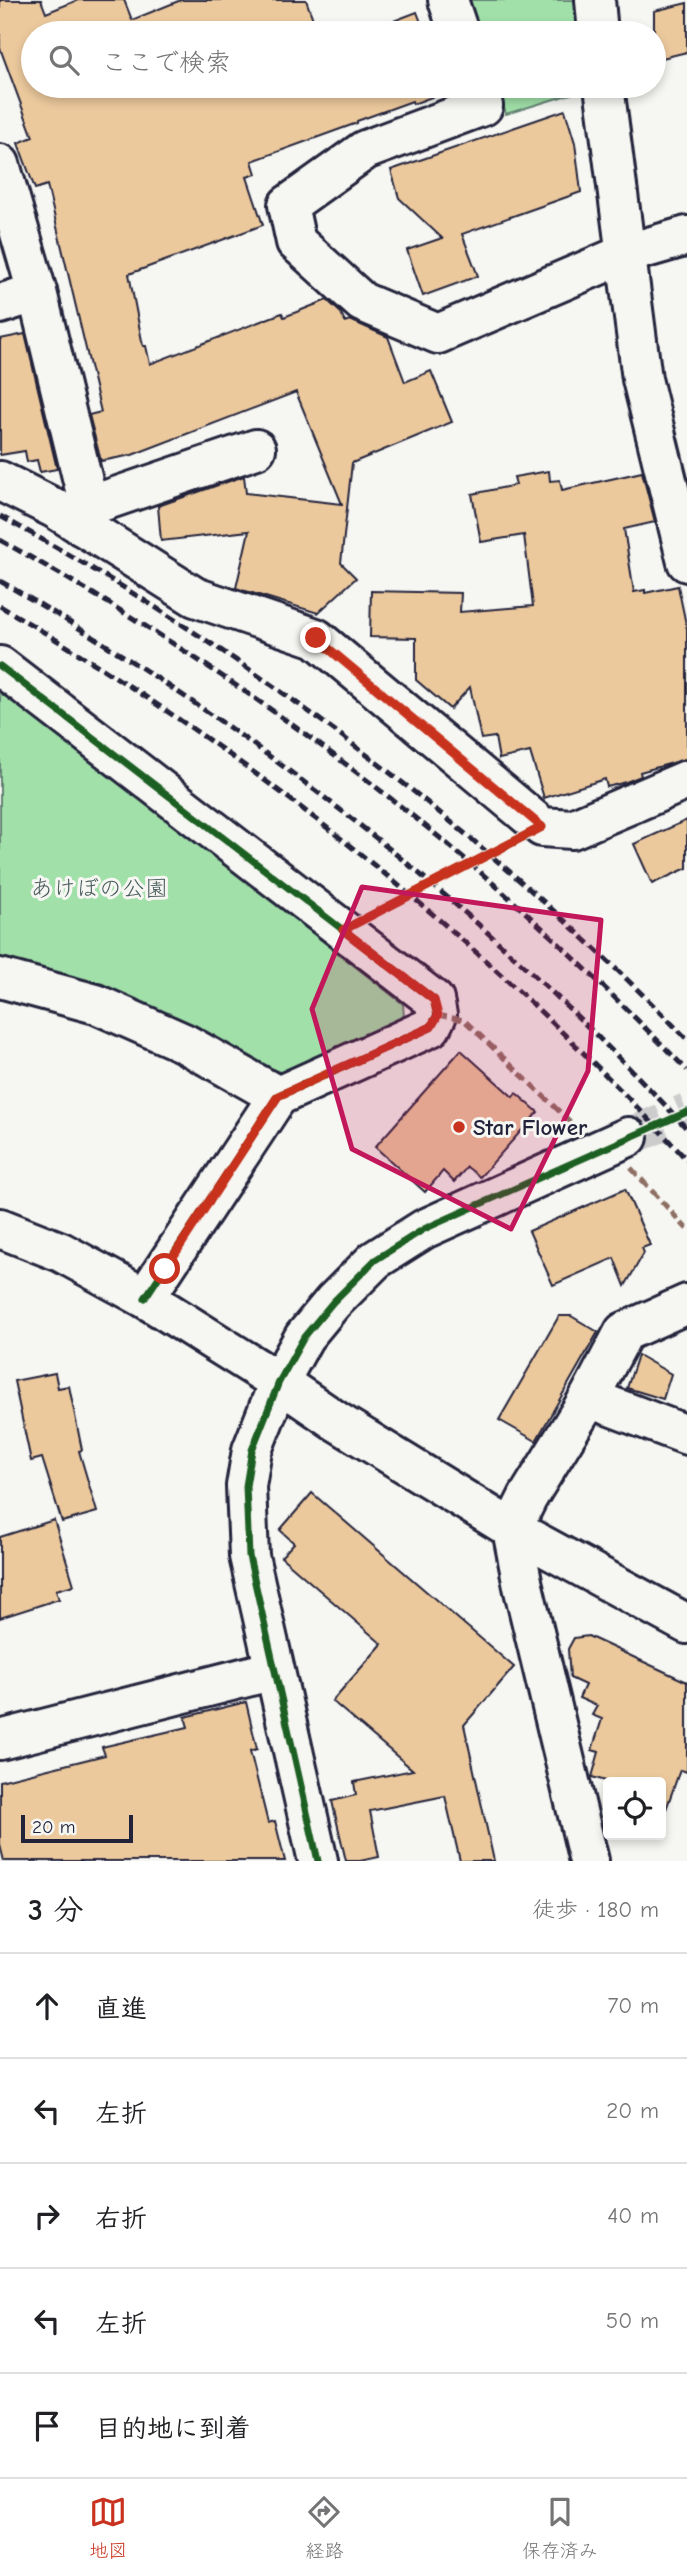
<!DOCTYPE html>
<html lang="ja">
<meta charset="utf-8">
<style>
body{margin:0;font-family:"Comic Neue","Klee One",sans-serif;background:#f6f6f6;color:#202124}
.controls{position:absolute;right:21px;bottom:21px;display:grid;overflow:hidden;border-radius:7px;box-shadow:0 4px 10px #0003}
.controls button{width:63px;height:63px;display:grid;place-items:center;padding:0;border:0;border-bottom:2px solid #e0e0e0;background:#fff;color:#202124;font:35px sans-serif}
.scale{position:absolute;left:21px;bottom:18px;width:112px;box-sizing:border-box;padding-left:7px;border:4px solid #22223b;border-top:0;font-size:19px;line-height:24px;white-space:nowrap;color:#22223b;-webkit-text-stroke:5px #f6f6f2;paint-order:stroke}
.stop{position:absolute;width:21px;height:21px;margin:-16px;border:5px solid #c8321e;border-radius:50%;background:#fff}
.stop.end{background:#c8321e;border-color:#fff;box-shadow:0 2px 7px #0008}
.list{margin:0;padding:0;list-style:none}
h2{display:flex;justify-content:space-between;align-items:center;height:91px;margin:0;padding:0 28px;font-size:30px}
h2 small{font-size:23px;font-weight:400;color:#757577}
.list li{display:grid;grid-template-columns:46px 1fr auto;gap:21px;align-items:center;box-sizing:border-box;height:105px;padding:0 28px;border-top:2px solid #e0e0e0}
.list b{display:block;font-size:26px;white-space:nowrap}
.list em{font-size:23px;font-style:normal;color:#757577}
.icon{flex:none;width:38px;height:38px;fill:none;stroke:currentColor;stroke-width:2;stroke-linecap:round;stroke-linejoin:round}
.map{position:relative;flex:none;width:687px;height:1861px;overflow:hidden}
.search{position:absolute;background:#fff;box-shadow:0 4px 10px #0003;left:21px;right:21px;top:21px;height:77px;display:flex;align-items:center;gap:18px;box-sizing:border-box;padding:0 24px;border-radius:38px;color:#757577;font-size:26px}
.sheet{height:616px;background:#fff}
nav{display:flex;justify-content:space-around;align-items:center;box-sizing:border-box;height:98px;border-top:2px solid #e0e0e0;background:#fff;font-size:19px;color:#757577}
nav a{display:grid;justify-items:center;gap:4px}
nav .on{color:#c8321e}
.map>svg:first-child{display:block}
.green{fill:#a1e0a9;stroke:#628172;stroke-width:2}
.building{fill:#ecc99d;stroke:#22223b;stroke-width:2}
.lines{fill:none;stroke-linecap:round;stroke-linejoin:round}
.tertiary-tunnel{stroke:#cccccd;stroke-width:38;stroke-dasharray:38 19;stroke-linecap:butt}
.minor-casing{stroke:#22223b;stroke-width:44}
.tertiary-casing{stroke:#22223b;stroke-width:44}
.minor{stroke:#f6f6f2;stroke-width:38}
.tertiary{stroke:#f6f6f2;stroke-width:38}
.rail{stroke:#22223b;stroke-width:5;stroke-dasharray:10 5;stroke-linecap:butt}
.quiet{stroke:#8d6e63;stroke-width:5;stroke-dasharray:10 5;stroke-linecap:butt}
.cycleway-casing{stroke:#f6f6f2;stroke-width:11}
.cycleway{stroke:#1b5e20;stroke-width:7}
.route{stroke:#c8321e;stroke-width:9}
.marked{fill:#c2185b;fill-opacity:0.2;stroke:#c2185b;stroke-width:5;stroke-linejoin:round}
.poi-dot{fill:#c8321e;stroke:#f6f6f2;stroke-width:2.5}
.labels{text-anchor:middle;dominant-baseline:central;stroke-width:6;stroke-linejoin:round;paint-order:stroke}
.park-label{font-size:23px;fill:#485b5c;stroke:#f6f6f2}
.poi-label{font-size:23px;font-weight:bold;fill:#22223b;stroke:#f6f6f2;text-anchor:start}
</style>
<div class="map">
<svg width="687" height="1861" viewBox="0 0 687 1861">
<rect width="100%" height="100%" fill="#f6f6f2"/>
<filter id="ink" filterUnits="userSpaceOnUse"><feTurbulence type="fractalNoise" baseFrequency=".0143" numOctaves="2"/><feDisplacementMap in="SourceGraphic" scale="14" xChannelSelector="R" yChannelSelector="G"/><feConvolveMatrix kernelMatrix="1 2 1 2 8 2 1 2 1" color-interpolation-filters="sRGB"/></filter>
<g filter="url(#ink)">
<!-- green -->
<g class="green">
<polygon points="468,0 577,0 581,33 479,33"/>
<polygon points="497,86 587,86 587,89 506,114"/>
<polygon points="0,688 403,1004 404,1018 286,1073 264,1069 0,966"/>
</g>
<!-- building -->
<g class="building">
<polygon points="0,0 41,0 46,13 78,0 124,0 132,20 181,0 306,0 318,33 33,33 33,86 446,86 448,91 413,104 412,101 357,121 357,123 252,161 256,174 247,177 263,225 129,274 143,346 146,346 150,364 282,313 284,317 327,300 341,313 345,322 350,320 388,337 405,382 431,371 452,422 352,463 341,563 356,578 318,613 236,588 249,531 161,541 158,506 244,476 246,493 342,504 296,392 132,455 101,461 89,415 101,412 47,185 35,189 18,143 33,137 0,48"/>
<polygon points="687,3 687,52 654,60 654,11"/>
<polygon points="417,12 425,33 339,33 367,22 370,30"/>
<polygon points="565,110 575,143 581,192 462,234 478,276 423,296 407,250 442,238 399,198 391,170"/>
<polygon points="25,334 57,469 40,472 37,460 27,462 25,451 0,455 0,339"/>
<polygon points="549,471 550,481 560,480 562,490 642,472 655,522 624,529 634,592 645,590 645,593 678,586 687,629 687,759 640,772 641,776 626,782 607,787 605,779 544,798 530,752 499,759 495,737 481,739 470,687 450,709 416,680 416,638 370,637 371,591 461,593 460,612 533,606 524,535 481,542 472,494 516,485 514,477"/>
<polygon points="687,820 687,868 652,884 634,844"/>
<polygon points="461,1050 513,1097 516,1093 538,1112 480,1177 467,1167 454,1182 443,1171 425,1192 375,1147"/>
<polygon points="625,1189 650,1245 642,1248 644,1253 625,1286 614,1258 553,1285 529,1231"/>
<polygon points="559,1316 571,1316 598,1332 536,1441 499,1420"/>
<polygon points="638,1355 671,1374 663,1399 627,1388"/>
<polygon points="55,1373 58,1388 69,1386 82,1450 79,1451 97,1512 62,1522 42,1458 31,1461 14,1381"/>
<polygon points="312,1493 514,1667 464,1725 494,1861 460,1861 445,1796 370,1811 379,1857 360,1861 346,1861 332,1801 356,1795 354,1782 413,1770 332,1701 382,1644 281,1557 294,1543 280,1530"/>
<polygon points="54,1520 74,1585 56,1590 59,1599 0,1618 0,1537"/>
<polygon points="588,1636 687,1682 687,1772 680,1770 664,1815 661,1814 661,1782 609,1782 592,1777 599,1752 592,1750 602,1719 592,1715 597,1706 579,1698 585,1685 570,1678 568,1649 574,1638"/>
<polygon points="246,1702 257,1749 250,1751 268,1823 275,1821 285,1861 4,1861 0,1845 0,1781 105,1755 102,1747 188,1727 185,1717"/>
</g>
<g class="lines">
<!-- tertiary-tunnel -->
<polyline class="tertiary-tunnel" points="628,1137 687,1112"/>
<defs>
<g id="minor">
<polyline points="448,0 459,33"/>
<polyline points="595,0 598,33"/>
<polyline points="477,86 483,106 365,150 288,205 296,242 362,302 438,334 625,254 687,236"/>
<polyline points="604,86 642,379 687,562"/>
<polyline points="0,164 37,292 0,304"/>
<polyline points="37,292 89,506 82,526"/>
<polyline points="0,481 54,508 195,597 316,638 542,827 572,829 687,780"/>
<polyline points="89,506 256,449"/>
<polyline points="0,666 434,1000 437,1015 431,1027 278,1096 145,1298"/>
<polyline points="0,978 96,1004 184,1043 278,1096"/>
<polyline points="589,1398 687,1435"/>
<polyline points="0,1740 274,1670"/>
<polyline points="589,1861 523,1586 512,1529 528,1497 589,1398 624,1332 687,1304"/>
</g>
<g id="tertiary">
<polyline points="0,1228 61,1252 145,1298 279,1382 336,1421 512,1529 687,1624"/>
<polyline points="318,1861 249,1556 246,1486 252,1450 279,1382 304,1337 333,1302 375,1260 424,1229 628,1137"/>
</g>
</defs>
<!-- minor casing -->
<use href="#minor" class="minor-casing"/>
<!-- tertiary casing -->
<use href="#tertiary" class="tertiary-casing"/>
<!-- minor -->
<use href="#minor" class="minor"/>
<!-- tertiary -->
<use href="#tertiary" class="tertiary"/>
<!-- rail -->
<g class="rail">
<path d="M0,516C255,655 484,832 687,1039"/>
<path d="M0,540C157,627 306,728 445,842C530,913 609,991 687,1070"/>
<path d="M0,581C212,703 410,852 584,1023C619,1058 654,1092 687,1129"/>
<path d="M0,606C258,757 484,940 687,1160"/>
</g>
<!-- quiet -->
<g class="quiet">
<polyline points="437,1015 464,1020 583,1134"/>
<polyline points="631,1168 687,1229"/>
</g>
<defs>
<g id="cycleway">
<polyline points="0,666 434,1000 437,1015 431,1027 278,1096 145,1298"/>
<polyline points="343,930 542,827"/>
<polyline points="318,1861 249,1556 246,1486 252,1450 279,1382 304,1337 333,1302 375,1260 424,1229 687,1112"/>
</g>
</defs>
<!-- cycleway casing -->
<use href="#cycleway" class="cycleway-casing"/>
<!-- cycleway -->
<use href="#cycleway" class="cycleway"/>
</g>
</g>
<g class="lines" filter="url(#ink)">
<!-- route -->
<polyline class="route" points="165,1269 278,1096 431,1027 438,1015 434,1000 343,930 542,827 316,638"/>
</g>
<!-- marked area -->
<path class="marked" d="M362,887L601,920L588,1071L511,1229L352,1149L312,1009Z"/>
<!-- markers -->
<circle class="poi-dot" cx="459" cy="1127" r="7"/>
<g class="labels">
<!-- park labels -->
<g class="park-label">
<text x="99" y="888">あけぼの公園</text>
</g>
<!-- poi labels -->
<g class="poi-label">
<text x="473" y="1127">Star Flower</text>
</g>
</g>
</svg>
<div class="controls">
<button><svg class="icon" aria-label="locate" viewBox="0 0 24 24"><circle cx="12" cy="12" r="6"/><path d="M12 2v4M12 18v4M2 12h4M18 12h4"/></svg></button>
</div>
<div class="scale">20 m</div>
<div class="stop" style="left:165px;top:1269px"></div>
<div class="stop end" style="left:316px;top:638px"></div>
<div class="search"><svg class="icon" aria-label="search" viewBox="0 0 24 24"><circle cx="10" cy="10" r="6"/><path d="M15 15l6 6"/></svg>ここで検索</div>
</div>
<section class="sheet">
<h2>3 分<small>徒歩 · 180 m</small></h2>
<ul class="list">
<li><svg class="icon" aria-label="ahead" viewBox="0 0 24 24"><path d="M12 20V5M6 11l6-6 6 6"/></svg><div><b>直進</b></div><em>70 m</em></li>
<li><svg class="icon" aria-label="left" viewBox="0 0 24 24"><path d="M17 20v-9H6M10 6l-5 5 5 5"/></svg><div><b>左折</b></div><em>20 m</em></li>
<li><svg class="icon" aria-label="right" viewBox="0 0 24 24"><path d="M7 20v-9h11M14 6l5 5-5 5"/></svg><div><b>右折</b></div><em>40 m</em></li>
<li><svg class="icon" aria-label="left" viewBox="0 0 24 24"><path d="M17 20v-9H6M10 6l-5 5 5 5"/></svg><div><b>左折</b></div><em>50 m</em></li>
<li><svg class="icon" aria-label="arrive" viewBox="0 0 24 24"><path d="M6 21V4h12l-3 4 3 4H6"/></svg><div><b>目的地に到着</b></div></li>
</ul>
</section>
<nav>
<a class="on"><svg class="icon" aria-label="map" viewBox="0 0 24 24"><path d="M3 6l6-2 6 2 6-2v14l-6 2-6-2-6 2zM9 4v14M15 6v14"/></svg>地図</a>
<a><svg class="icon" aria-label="directions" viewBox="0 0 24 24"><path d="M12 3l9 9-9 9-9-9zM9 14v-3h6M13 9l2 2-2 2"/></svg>経路</a>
<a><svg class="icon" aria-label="saved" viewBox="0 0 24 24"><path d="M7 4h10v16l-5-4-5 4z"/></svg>保存済み</a>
</nav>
